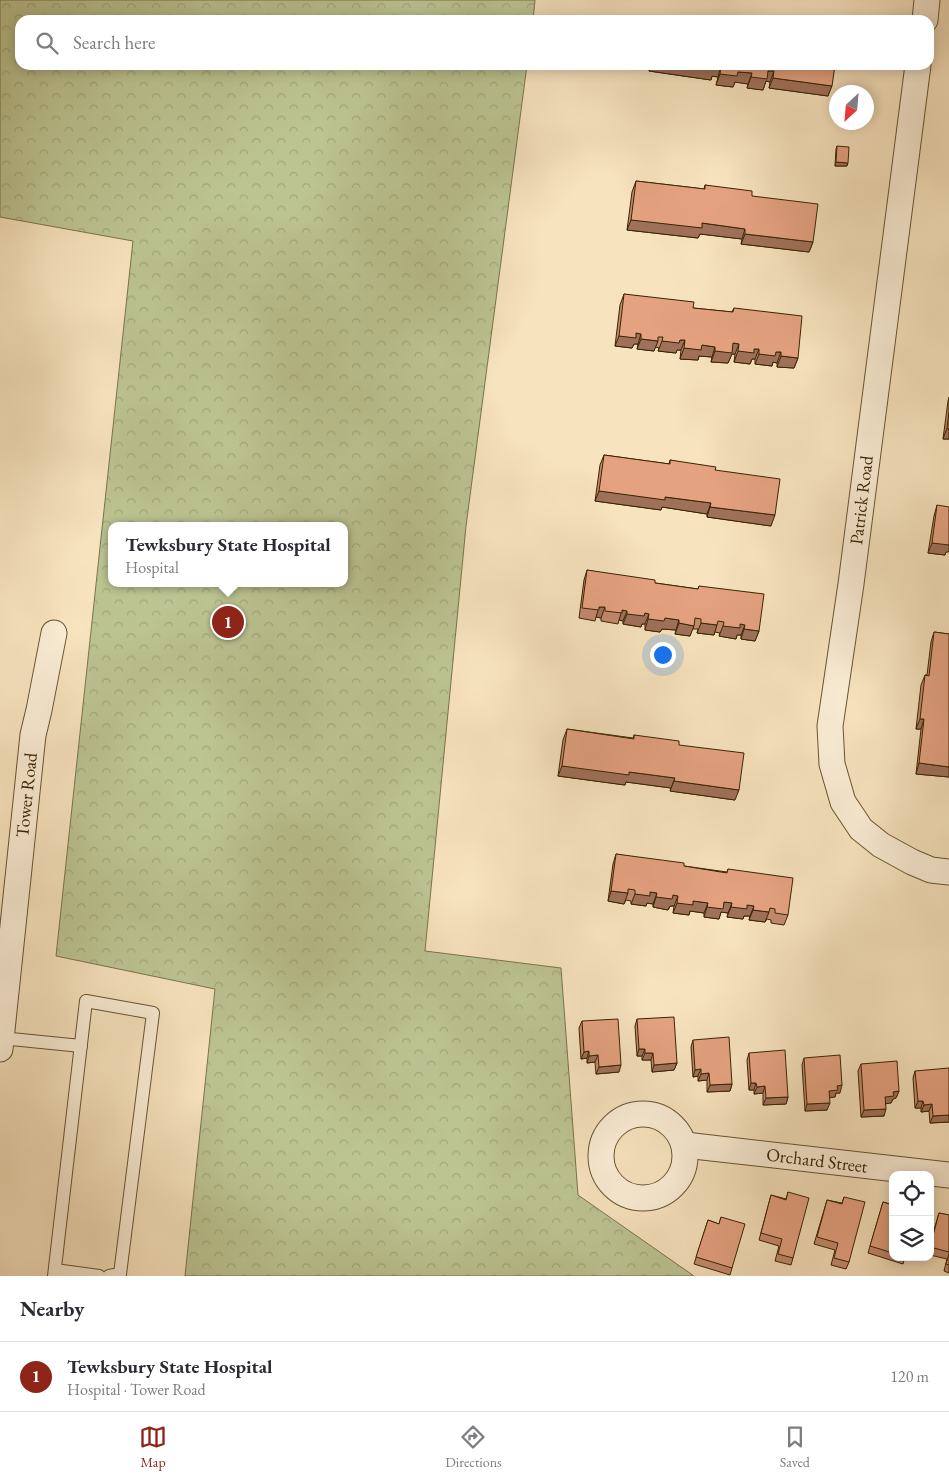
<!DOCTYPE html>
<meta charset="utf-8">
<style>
body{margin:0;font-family:"EB Garamond",serif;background:#f7f7f7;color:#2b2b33}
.controls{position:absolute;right:15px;bottom:15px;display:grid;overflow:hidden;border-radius:10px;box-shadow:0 2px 12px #0003}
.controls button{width:45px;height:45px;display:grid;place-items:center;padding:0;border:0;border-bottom:1px solid #e1e1e2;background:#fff;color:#2b2b33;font:25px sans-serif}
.compass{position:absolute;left:829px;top:85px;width:45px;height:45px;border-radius:50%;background:#fff;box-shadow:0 2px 12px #0003;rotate:206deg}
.you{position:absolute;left:662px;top:654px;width:18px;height:18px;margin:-12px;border:4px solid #fff;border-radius:50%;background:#1a73e8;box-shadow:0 0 0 8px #1a73e833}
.badge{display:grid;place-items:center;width:32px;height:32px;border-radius:50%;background:#8f2418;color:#fff;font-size:16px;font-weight:700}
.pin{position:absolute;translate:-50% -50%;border:2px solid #fff;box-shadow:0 1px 5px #0006}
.popup{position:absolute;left:108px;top:522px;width:240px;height:65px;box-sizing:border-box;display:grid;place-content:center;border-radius:10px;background:#fff;filter:drop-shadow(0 1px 4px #0005);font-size:16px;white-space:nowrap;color:#7c7c81}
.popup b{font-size:19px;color:#2b2b33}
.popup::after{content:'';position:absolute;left:50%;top:100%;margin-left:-10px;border:10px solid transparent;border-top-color:#fff}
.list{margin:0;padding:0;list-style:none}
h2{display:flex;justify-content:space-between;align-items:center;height:65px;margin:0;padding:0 20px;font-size:21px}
h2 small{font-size:16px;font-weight:400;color:#7c7c81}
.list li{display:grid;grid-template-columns:32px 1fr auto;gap:15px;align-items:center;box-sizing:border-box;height:70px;padding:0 20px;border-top:1px solid #e1e1e2}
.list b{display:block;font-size:19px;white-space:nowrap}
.list p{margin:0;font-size:16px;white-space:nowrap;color:#7c7c81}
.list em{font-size:16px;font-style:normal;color:#7c7c81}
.icon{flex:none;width:28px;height:28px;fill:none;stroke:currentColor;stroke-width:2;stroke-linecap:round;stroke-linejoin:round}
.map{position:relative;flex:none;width:949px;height:1276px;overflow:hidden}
.search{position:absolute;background:#fff;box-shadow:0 2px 12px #0003;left:15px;right:15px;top:15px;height:55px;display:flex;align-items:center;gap:12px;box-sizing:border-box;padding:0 18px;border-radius:15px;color:#7c7c81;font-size:19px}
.sheet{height:135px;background:#fff}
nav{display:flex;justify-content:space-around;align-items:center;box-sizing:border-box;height:70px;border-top:1px solid #e1e1e2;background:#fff;font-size:14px;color:#7c7c81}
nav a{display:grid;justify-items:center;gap:2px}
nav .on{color:#8f2418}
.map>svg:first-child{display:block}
.park{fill:url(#park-crowns);stroke:#7a744a;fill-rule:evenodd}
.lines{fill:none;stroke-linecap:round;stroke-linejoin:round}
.service-casing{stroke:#685431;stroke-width:14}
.minor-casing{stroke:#685431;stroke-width:27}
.service{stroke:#faedd5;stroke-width:12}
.minor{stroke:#faedd5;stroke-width:25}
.wall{fill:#c58b6f;stroke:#392402}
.shaded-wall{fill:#a0715a;stroke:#392402}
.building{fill:#e5a281;stroke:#392402}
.labels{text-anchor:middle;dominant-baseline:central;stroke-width:4;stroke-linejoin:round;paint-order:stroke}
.street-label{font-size:18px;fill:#392402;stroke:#faedd5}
</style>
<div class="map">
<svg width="949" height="1276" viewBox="0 0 949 1276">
<defs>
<pattern id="park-crowns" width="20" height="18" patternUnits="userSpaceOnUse" patternTransform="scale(1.25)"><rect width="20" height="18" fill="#bcc492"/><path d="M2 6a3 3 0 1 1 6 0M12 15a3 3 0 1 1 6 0" fill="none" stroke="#a2a87c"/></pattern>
</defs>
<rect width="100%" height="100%" fill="#f7e3be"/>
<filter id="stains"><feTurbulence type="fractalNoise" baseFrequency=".004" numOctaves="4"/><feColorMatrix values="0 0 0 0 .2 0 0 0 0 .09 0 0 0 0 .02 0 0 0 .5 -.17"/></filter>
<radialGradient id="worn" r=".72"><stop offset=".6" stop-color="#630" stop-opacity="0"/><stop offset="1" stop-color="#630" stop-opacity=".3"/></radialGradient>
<!-- park -->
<path class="park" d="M0,0H535L533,20H20V65H527L466,526L425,951L561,968L578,1195L694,1276H185L215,989L56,956L133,241L0,217ZM112,526H344V583H112Z"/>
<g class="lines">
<defs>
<g id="service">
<polyline points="1,1038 81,1046"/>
<polyline points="55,1270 99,1276"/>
<polyline points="54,1276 86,1001 153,1013 120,1274 109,1276"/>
</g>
<g id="minor">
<polyline points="925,20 927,0"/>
<polyline points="918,65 851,584 830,726 832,764 843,802 861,829 881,845 912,862 931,870 949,872"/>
<polyline points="0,1049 33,735 39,710 54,633"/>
<circle cx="643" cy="1156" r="42"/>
<polyline points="685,1145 949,1175"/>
</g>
</defs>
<!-- service casing -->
<use href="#service" class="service-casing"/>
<!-- minor casing -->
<use href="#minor" class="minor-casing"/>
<!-- service -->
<use href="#service" class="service"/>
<!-- minor -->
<use href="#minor" class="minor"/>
</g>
<!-- wall -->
<g class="wall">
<polygon points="650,65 835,65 828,96 769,88 770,82 766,81 763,90 747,88 748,84 735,82 733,87 716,85 718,77 712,76 711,80 649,71"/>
<polygon points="837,146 847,166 835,166 836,149"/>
<polygon points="636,181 704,189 705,185 752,196 813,242 809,252 741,244 742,239 700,234 698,238 627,230 632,192"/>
<polygon points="624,294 693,308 732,312 734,308 798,358 794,368 777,367 777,363 773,362 772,366 755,364 755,359 752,359 750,364 734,362 735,354 732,354 728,363 711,362 712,357 699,356 698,360 680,359 681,350 677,350 676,353 658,351 659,348 655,347 654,351 637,349 638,344 634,344 632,348 615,346 620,305"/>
<polygon points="949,397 949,439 943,439 948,401"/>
<polygon points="604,455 669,464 670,460 715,470 771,526 707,517 707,514 662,507 661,510 595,501 600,465"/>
<polygon points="937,505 946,552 945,555 928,553 934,516"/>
<polygon points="587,570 655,583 698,589 699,586 759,631 755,641 741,639 741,635 737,635 736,639 719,636 720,633 715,632 714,635 697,633 698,629 692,629 690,636 675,634 676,630 662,629 660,632 645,630 645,624 642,624 641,627 623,624 623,621 619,620 618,624 601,621 601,618 596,617 595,621 579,618 584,580"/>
<polygon points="934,632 949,634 949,777 916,774 921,729 916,729 921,685 925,675 927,675 931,642"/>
<polygon points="567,729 633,738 634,735 679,745 735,800 670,791 671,788 626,782 625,785 558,776 563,740"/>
<polygon points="616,854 684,866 727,872 728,869 788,915 784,925 771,923 771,920 767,919 765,922 749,920 750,916 744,916 743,919 727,917 728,913 721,912 719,919 704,917 704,913 690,911 689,915 673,913 674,906 670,906 668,910 653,907 653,904 647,903 646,906 631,904 631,901 626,900 624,904 608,901 613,864"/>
<polygon points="637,1019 677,1063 674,1070 652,1072 651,1060 642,1060 642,1056 637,1056 635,1026"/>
<polygon points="582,1021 619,1072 596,1074 595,1062 587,1063 587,1058 581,1059 579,1028"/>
<polygon points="693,1040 732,1084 730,1091 707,1092 707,1080 698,1081 698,1076 693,1077 691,1047"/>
<polygon points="749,1053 788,1097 786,1104 763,1105 763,1093 754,1094 754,1090 749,1090 747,1060"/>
<polygon points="804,1058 840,1093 836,1093 835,1097 830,1097 827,1110 805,1111 802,1065"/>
<polygon points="861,1064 899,1091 896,1098 893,1099 891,1103 886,1103 884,1116 861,1117 858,1071"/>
<polygon points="915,1071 949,1122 930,1123 929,1111 921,1112 921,1108 915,1108 913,1078"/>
<polygon points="788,1192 793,1258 791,1265 775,1261 779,1246 759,1240 771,1195 786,1199"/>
<polygon points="844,1197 849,1262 846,1269 831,1265 835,1250 814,1244 827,1200 842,1203"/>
<polygon points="883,1202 893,1205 893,1257 905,1257 903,1264 868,1253"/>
<polygon points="939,1213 949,1215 949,1273 944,1271 947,1259 930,1255 930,1243"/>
<polygon points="721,1217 732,1268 730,1275 694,1264 708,1220 719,1224"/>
</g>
<!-- shaded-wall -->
<g class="shaded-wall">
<polygon points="651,65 685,65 721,66 718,77 712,76 711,80 649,71"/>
<polygon points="768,71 774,71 770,82 766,81 763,90 747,88 751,77"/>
<polygon points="738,72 752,73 748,84 735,82 733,87 716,85 720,74"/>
<polygon points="773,78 832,86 828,96 769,88"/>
<polygon points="836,162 848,163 847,166 835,166"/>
<polygon points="631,220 702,223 745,229 742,239 700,234 698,238 627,230"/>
<polygon points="745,234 813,242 809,252 741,244"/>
<polygon points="636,333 641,334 638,344 634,344 632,348 615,346 619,336"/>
<polygon points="641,339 658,341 654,351 637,349"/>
<polygon points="680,340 685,340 681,350 677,350 676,353 658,351 662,341"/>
<polygon points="733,343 739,344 735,354 732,354 728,363 711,362 715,351"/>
<polygon points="702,345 715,347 712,357 699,356 698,360 680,359 684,348"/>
<polygon points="754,349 759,349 755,359 752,359 750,364 734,362 738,351"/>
<polygon points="776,352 781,352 777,363 773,362 772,366 755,364 759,354"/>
<polygon points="781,356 798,358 794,368 777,367"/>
<polygon points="947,428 949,429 949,439 943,439"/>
<polygon points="599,491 665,497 711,503 707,514 662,507 661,510 595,501"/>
<polygon points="710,507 775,515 771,526 707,517"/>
<polygon points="949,542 949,552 946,552 945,555 928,553 932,543"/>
<polygon points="599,607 605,607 601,618 596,617"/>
<polygon points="622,610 627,611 623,621 619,620"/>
<polygon points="645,613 649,614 645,624 642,624 641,627 623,624 627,614"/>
<polygon points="665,618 679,620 676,630 662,629 660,632 645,630 648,619"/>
<polygon points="679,623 694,626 690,636 675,634"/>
<polygon points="701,623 717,625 714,635 697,633"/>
<polygon points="740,624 745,625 741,635 737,635 736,639 719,636 723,626"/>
<polygon points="744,629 759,631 755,641 741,639"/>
<polygon points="920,719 924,719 921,729 916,729"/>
<polygon points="919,763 949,767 949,777 916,774"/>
<polygon points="562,766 629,772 675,778 671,788 626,782 625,785 558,776"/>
<polygon points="674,781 739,790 735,800 670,791"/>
<polygon points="611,891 628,893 624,904 608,901"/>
<polygon points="650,892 657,893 653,904 647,903 646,906 631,904 635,894"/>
<polygon points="673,895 678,896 674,906 670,906 668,910 653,907 656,897"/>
<polygon points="693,901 708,903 704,913 690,911 689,915 673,913 677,903"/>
<polygon points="724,902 732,903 728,913 721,912 719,919 704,917 707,907"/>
<polygon points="747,905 754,906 750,916 744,916 743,919 727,917 731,907"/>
<polygon points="753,910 769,912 765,922 749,920"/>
<polygon points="639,1049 645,1049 642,1056 637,1056"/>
<polygon points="589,1051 587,1058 581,1059 584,1052"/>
<polygon points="645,1053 653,1053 651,1060 642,1060"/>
<polygon points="598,1055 595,1062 587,1063 589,1056"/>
<polygon points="677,1063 674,1070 652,1072 654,1065"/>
<polygon points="621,1065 619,1072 596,1074 599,1067"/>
<polygon points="701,1069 698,1076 693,1077 695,1070"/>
<polygon points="709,1073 707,1080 698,1081 701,1074"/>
<polygon points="751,1083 756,1083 754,1090 749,1090"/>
<polygon points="732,1084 730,1091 707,1092 710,1085"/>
<polygon points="842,1085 840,1093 836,1093 835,1097 827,1098 829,1091 837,1086"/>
<polygon points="765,1086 763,1093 754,1094 757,1087"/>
<polygon points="899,1091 896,1098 893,1099 891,1103 883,1104 885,1097 893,1092"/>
<polygon points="788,1097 786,1104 763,1105 766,1098"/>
<polygon points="918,1101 923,1101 921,1108 915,1108"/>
<polygon points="830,1103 827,1110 805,1111 807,1104"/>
<polygon points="932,1104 929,1111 921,1112 924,1105"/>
<polygon points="886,1109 884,1116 861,1117 864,1110"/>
<polygon points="949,1115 949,1122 930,1123 933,1116"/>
</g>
<!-- building -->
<g class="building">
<polygon points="659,17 680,20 658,20"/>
<polygon points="685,65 835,65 832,86 773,78 774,71 768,71 767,79 751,77 752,73 738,72 737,76 720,74 721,66 715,66 715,69"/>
<polygon points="837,146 849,147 848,163 836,162"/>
<polygon points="636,181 705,189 705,185 752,191 752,196 818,204 813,242 745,234 745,229 702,223 702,228 631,220"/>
<polygon points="624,294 694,302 693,308 733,312 734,308 802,316 798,358 781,356 781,352 776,352 775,356 759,354 759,349 754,349 754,353 738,351 739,344 733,343 732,353 715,351 715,347 702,345 701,350 684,348 685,340 680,340 679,343 662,341 663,337 658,337 658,341 641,339 641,334 636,333 636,338 619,336"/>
<polygon points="949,412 949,429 947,428"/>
<polygon points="604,455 670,464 670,460 716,467 715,470 780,479 775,515 710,507 711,503 665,497 665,500 599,491"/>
<polygon points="937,505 949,507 949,545 932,543"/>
<polygon points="587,570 655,580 655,583 698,589 699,586 764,594 759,631 744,629 745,625 740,624 740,628 723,626 724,622 718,621 717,625 701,623 701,619 695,618 694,626 679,623 679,620 665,618 664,621 648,619 649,614 645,613 644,616 627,614 627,611 622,610 622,613 605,611 605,607 599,607 599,610 582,608"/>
<polygon points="934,632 949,634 949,767 919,763 924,719 920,719 925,675 929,676"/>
<polygon points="567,729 634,739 634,735 679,741 679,745 744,753 739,790 674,781 675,778 629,772 629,775 562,766"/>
<polygon points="616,854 684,863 684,866 727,873 728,869 793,878 788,915 775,913 775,909 770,908 769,912 753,910 754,906 747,905 747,909 731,907 732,903 724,902 723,909 707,907 708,903 693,901 693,905 677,903 678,896 673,895 672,899 656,897 657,893 650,892 650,896 635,894 635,890 628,889 628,893 611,891"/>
<polygon points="674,1017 677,1063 654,1065 653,1053 645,1053 645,1049 639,1049 637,1019"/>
<polygon points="618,1019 621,1065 599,1067 598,1055 589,1056 589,1051 584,1052 582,1021"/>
<polygon points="729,1037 732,1084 710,1085 709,1073 701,1074 701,1069 695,1070 693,1040"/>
<polygon points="785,1050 788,1097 766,1098 765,1086 757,1087 756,1083 751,1083 749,1053"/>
<polygon points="840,1055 842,1085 837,1086 838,1090 829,1091 830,1103 807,1104 804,1058"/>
<polygon points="897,1061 899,1091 893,1092 894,1096 885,1097 886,1109 864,1110 861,1064"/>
<polygon points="949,1068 949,1115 933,1116 932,1104 924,1105 923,1101 918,1101 915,1071"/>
<polygon points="788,1192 809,1198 793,1258 778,1254 782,1239 761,1233 771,1195 786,1200"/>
<polygon points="844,1197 865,1202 849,1262 834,1258 838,1243 817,1237 827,1200 842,1204"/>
<polygon points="883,1202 893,1205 893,1253 870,1246"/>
<polygon points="939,1213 949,1215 949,1252 930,1247"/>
<polygon points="721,1217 745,1224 732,1268 696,1257 708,1220 719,1224"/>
<polygon points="949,1254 949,1265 946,1264"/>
</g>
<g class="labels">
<!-- street labels -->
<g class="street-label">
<text transform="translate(861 500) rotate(-83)">Patrick Road</text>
<text transform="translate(26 795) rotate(-84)">Tower Road</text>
<text transform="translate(817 1160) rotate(7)">Orchard Street</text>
</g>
</g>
<rect width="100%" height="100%" filter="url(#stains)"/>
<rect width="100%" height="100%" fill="url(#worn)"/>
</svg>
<div class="controls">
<button><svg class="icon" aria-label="locate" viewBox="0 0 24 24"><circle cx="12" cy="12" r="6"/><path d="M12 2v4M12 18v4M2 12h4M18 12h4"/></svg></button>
<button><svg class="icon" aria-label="layers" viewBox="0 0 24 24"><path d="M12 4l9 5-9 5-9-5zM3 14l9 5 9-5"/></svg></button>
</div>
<svg class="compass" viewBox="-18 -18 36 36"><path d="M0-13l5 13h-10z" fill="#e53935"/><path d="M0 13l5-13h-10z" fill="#7c7c81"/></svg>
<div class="you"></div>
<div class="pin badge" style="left:228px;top:622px">1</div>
<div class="popup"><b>Tewksbury State Hospital</b>Hospital</div>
<div class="search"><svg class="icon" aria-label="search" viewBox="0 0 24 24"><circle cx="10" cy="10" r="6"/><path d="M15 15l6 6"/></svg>Search here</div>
</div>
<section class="sheet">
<h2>Nearby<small></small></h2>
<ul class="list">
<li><span class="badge">1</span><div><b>Tewksbury State Hospital</b><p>Hospital · Tower Road</p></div><em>120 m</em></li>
</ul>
</section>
<nav>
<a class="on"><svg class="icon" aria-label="map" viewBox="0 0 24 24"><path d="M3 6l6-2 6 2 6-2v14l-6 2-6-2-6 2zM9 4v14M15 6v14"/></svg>Map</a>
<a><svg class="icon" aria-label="directions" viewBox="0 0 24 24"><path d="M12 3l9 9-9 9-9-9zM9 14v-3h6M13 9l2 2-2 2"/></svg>Directions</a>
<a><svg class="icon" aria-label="saved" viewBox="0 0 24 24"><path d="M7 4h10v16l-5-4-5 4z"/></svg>Saved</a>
</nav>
